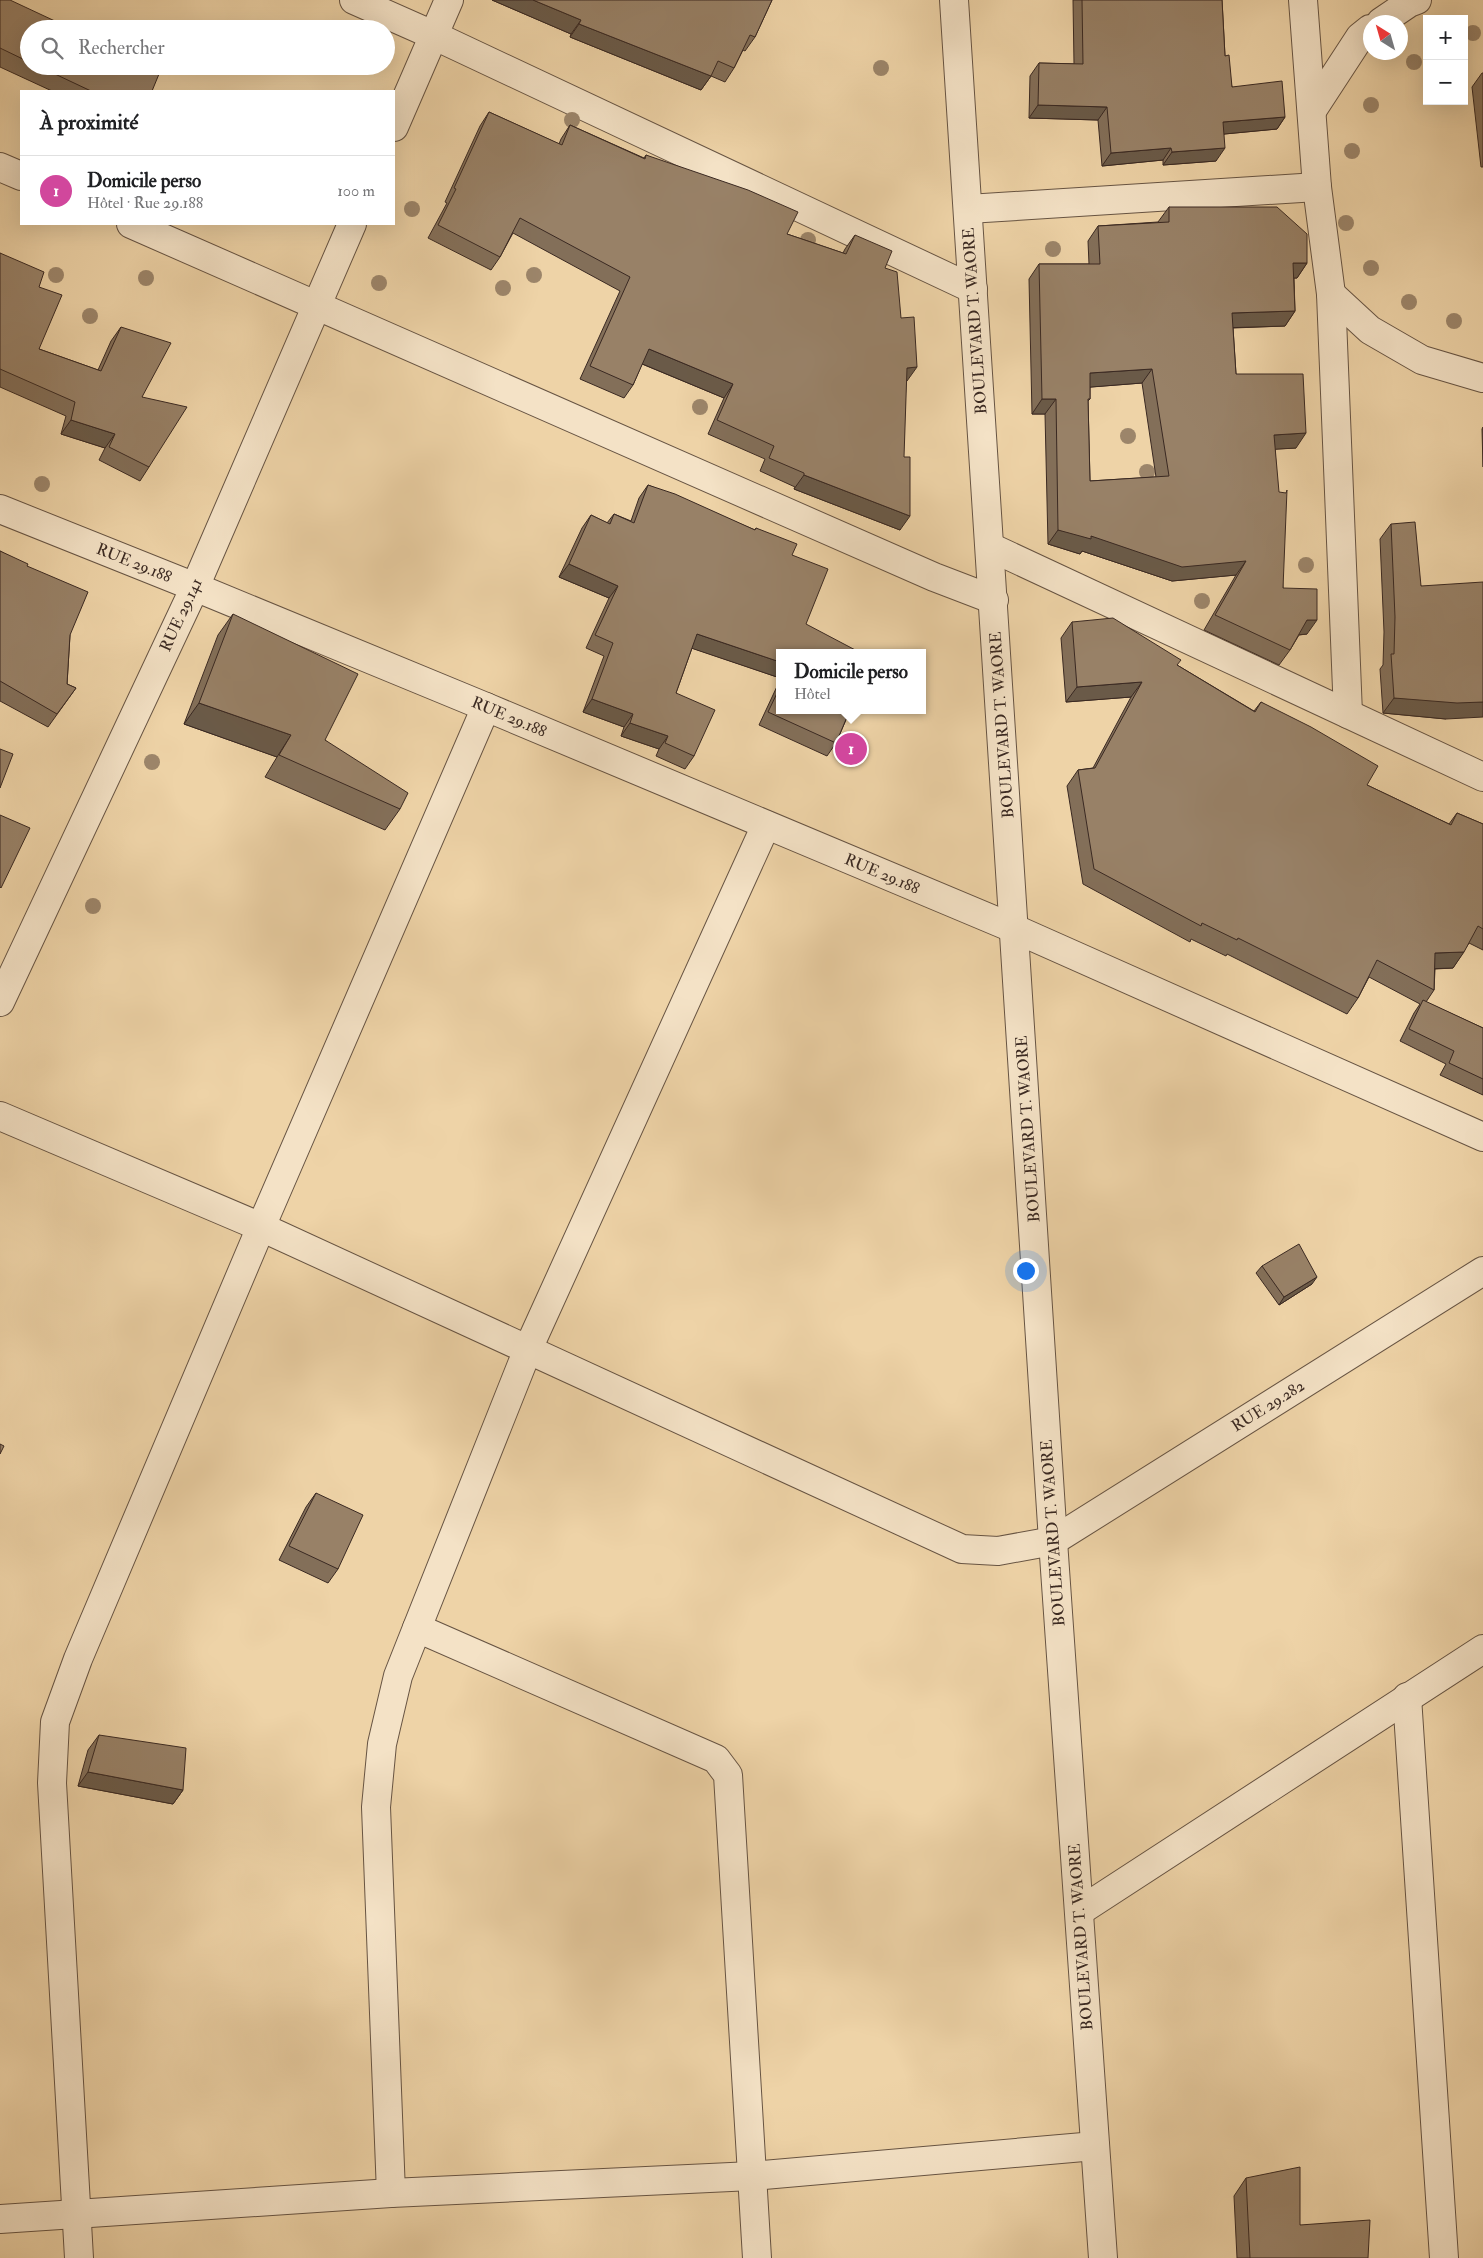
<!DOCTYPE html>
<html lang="fr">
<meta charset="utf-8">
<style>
body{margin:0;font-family:"IM FELL Double Pica",serif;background:#f2f2f2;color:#202124}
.controls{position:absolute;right:15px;top:15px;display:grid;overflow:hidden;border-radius:0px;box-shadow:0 5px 20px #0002}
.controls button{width:45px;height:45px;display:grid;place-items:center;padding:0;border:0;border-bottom:1px solid #e0e0e0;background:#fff;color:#202124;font:25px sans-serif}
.compass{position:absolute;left:1363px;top:15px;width:45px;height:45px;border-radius:50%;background:#fff;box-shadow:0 5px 20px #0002;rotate:323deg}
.you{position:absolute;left:1025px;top:1270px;width:18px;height:18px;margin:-12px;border:4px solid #fff;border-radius:50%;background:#1a73e8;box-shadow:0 0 0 8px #1a73e833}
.badge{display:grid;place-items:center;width:32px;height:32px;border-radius:50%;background:#b45309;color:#fff;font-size:16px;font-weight:700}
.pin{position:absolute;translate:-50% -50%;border:2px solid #fff;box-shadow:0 1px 5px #0006}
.popup{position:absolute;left:776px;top:649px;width:150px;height:65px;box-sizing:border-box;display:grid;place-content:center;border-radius:0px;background:#fff;filter:drop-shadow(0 1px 4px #0005);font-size:16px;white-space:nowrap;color:#757577}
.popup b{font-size:19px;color:#202124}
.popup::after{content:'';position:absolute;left:50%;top:100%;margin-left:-10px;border:10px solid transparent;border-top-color:#fff}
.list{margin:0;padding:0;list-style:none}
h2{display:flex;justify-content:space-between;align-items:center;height:65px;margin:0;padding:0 20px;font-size:21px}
h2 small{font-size:16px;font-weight:400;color:#757577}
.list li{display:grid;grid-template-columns:32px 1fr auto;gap:15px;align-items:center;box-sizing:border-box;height:70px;padding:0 20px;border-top:1px solid #e0e0e0}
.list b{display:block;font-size:19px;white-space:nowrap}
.list p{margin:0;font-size:16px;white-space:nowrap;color:#757577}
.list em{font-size:16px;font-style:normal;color:#757577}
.icon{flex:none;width:28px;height:28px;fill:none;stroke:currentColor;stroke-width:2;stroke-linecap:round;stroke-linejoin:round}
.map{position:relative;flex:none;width:1483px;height:2258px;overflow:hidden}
.search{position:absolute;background:#fff;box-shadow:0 5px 20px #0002;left:20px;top:20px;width:375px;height:55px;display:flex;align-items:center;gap:12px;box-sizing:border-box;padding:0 18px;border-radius:28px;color:#757577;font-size:19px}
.panel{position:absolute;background:#fff;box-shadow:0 5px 20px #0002;left:20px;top:90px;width:375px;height:135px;border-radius:0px}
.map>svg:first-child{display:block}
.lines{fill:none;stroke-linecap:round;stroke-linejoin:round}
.minor-casing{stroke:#675443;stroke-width:30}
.tertiary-casing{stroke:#675443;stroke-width:30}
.minor{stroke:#f4e2c6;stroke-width:28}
.tertiary{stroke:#f4e2c6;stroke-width:28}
.tree{fill:#9c856a}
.wall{fill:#836f59;stroke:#3a2922;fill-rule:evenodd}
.shaded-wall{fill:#6a5a48;stroke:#3a2922}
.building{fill:#988167;stroke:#3a2922;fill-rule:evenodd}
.labels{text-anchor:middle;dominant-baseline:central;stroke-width:4;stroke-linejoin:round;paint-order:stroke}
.street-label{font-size:16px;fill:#3a2922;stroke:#f4e2c6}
</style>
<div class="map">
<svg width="1483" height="2258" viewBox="0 0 1483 2258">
<rect width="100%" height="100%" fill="#eed3a7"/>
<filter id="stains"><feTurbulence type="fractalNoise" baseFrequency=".004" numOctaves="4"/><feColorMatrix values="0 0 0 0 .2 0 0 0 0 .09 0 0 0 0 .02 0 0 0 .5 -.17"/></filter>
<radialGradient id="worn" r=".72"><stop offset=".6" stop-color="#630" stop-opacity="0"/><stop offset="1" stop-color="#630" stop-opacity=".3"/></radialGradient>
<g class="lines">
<defs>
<g id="minor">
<polyline points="354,0 433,35 973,289"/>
<polyline points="1303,0 1317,187 1331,294 1348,714"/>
<polyline points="1381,22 1409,3 1417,0"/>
<polyline points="1313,109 1360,37 1370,29"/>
<polyline points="394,127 449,0"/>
<polyline points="0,167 21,176"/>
<polyline points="968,209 1317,187"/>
<polyline points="131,224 934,577 994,600"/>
<polyline points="1331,294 1370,330 1422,360 1483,378"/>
<polyline points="0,509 195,587 486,707 1015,929 1483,1137"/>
<polyline points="990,547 1483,777"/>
<polyline points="0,1002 195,587 352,224"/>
<polyline points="0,1116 261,1227 962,1549 998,1551 1053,1541 1483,1271"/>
<polyline points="417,1628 716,1759 728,1775 757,2258"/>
<polyline points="1407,1697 1444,2258"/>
<polyline points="1080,1911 1483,1649"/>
<polyline points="391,2193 376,1807 382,1744 398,1676 417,1628 528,1349 766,825"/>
<polyline points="0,2219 391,2193 752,2176 1095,2146"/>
<polyline points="79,2258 52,1783 55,1722 78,1659 261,1227 486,707"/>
</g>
<polyline id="tertiary" points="954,0 1053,1541 1103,2258"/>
</defs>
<!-- minor casing -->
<use href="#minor" class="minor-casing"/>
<!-- tertiary casing -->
<use href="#tertiary" class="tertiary-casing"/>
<!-- minor -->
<use href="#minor" class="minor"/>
<!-- tertiary -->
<use href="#tertiary" class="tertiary"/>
</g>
<!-- trees -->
<g class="tree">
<circle cx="1473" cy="33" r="8"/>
<circle cx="1414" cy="62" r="8"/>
<circle cx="881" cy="68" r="8"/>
<circle cx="1371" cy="105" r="8"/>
<circle cx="572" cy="120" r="8"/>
<circle cx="1352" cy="151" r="8"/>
<circle cx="412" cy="209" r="8"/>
<circle cx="1346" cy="223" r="8"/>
<circle cx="808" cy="240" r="8"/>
<circle cx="1053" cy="249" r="8"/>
<circle cx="1371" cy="268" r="8"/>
<circle cx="56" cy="275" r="8"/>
<circle cx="534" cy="275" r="8"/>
<circle cx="146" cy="278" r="8"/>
<circle cx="379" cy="283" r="8"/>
<circle cx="503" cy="288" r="8"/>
<circle cx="1409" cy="302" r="8"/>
<circle cx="90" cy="316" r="8"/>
<circle cx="1454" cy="321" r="8"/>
<circle cx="700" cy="407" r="8"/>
<circle cx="1128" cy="436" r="8"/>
<circle cx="1147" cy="472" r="8"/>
<circle cx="42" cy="484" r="8"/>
<circle cx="1306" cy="565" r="8"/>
<circle cx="1202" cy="601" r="8"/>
<circle cx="152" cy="762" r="8"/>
<circle cx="93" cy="906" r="8"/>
</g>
<!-- wall -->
<g class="wall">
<polygon points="0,0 29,29 29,66 140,66 152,91 52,91 0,67"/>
<polygon points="492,0 772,0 755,37 745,51 743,50 734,68 725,82 711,76 701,90 570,37 571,34"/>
<polygon points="1073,0 1222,0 1225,56 1232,87 1285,117 1277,129 1224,134 1216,161 1163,165 1163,160 1102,166 1098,120 1029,118 1030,76 1039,63 1074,64"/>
<polygon points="1482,73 1483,73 1483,167 1481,167 1472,87"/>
<polygon points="489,112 559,144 561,139 570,125 644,158 646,155 787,234 843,253 845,249 855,235 885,268 907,381 906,381 900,530 794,489 795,487 760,471 765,459 708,434 724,398 642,364 633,385 624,398 580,379 620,291 513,233 500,257 491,270 428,238 447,203 445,202 480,126"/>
<path d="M1169,207L1307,263L1297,278H1294L1295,311L1285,326L1233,328L1236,374L1296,448L1275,449L1283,588L1307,634L1299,635L1290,650L1279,665L1204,630L1236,575L1172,581L1082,551L1080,554L1048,544L1045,414H1032L1029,279L1039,264H1089L1088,241L1098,226L1158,222ZM1142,383L1156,477L1090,481L1088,401L1090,399V387Z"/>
<polygon points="0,253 39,287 39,349 98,370 111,341 121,327 142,397 149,467 140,481 99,460 105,448 61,434 66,416 0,387"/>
<polygon points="1483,427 1483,467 1482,429"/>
<polygon points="648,485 755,530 756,528 792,555 780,653 780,678 692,648 676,693 694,756 685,769 656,756 659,749 621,736 624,727 583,712 604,656 586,648 609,598 559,577 582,528 591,515 607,523 614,514 631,521 639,498"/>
<polygon points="1391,524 1421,586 1446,719 1383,713 1380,669 1383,665 1384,632 1380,539"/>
<polygon points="0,551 27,566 70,635 67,684 76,688 48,727 0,701"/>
<polygon points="233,614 325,740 400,809 385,830 265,777 277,757 184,724 218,635"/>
<polygon points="1072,622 1177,665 1254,711 1261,702 1367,785 1449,824 1457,813 1483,824 1483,950 1469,943 1453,968 1435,969 1434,990 1426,1002 1483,1028 1483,1095 1440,1075 1446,1064 1400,1041 1414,1013 1420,1004 1369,977 1358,998 1347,1014 1227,954 1226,956 1191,939 1190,942 1083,884 1067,786 1078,770 1093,768 1131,697 1066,702 1061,638"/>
<polygon points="780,680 780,710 859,710 854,718 848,715 836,743 827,756 759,725"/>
<polygon points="1262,1266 1312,1284 1279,1305 1256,1273"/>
<polygon points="316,1493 338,1569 328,1583 279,1560 306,1507"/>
<polygon points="99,1735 183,1790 173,1804 78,1786 88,1750"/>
<polygon points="1246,2178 1300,2225 1368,2258 1237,2258 1234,2196"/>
</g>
<!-- shaded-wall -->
<g class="shaded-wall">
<polygon points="492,0 533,0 581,20 571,34"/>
<polygon points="579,24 711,76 701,90 570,37"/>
<polygon points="1038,105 1107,107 1098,120 1029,118"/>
<polygon points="1285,117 1277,129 1214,135 1223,122"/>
<polygon points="1171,148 1163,160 1102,166 1111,153"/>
<polygon points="1225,148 1216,161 1163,165 1172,152"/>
<polygon points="1293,263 1307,263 1297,278 1283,278"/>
<polygon points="1295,311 1285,326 1221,328 1232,313"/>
<polygon points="649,349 733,384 724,398 640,363"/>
<polygon points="917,367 907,381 897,382 907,368"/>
<polygon points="1152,369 1142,383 1079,388 1090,373"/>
<polygon points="1042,399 1056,399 1045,414 1032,414"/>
<polygon points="71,420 115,434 105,448 61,434"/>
<polygon points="1306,433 1296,448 1263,450 1274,435"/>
<polygon points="804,475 910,516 900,530 794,489"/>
<polygon points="1058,530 1091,536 1246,561 1236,575 1172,581 1082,551 1080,554 1048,544"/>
<polygon points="569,564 618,586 609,598 559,577"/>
<polygon points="1307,620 1317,620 1307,634 1297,635"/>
<polygon points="697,634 780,662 780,678 688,647"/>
<polygon points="1142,682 1131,697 1066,702 1077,687"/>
<polygon points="1394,698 1483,702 1483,717 1446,719 1383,713"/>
<polygon points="592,699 633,714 624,727 583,712"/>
<polygon points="199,703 291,735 277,757 184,724"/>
<polygon points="630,723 668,736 659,749 621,736"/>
<polygon points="1464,952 1453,968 1424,969 1435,953"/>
<polygon points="1317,1277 1312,1284 1279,1305 1284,1297"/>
<polygon points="88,1772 183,1790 173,1804 78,1786"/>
</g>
<!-- building -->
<g class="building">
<polygon points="0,0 10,0 72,29 29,29 29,62 0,48"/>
<polygon points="533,0 772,0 755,37 750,35 734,68 718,61 711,76 579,24 581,20"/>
<polygon points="1082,0 1222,0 1225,56 1229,55 1232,87 1282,81 1285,117 1223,122 1225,148 1172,152 1171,148 1111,153 1107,107 1038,105 1039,63 1083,64"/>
<polygon points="38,66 140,66 159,74 152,91 91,91"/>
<polygon points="489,112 562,145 570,125 645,159 646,155 748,190 798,212 787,234 846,254 855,235 892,251 885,268 897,272 901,318 914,317 917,367 907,368 904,457 910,457 910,516 804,475 804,473 769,458 774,446 717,420 733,384 649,349 633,385 590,366 630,277 520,218 500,257 438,225 456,189 454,188"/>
<path d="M1169,207H1277L1307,234V263H1293L1295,311L1232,313L1236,374H1303L1306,433L1274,435L1279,492L1286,493L1287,490L1283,588L1317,589V620H1307L1290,650L1215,615L1246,561L1182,567L1091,536V539L1058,530L1056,399H1042L1039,264H1100L1098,226L1169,222ZM1152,369L1169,476L1090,481L1088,399H1090V373Z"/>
<polygon points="0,253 44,272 39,287 62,295 39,349 101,371 121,327 171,343 142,397 187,407 149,467 109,447 115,434 71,420 75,402 0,369"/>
<polygon points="648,485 675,494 755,530 756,528 797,544 792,555 828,569 806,624 861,653 780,653 780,662 697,634 676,693 715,710 694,756 665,743 668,736 630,723 633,714 592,699 613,643 595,635 618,586 569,564 591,515 610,524 614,514 634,523"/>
<polygon points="1415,522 1421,586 1483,582 1483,702 1457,703 1394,698 1391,654 1394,654 1395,617 1391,524"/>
<polygon points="0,551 28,564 27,566 88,592 70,635 67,684 76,688 57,714 0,681"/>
<polygon points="233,614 358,674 325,740 408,793 400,809 279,755 291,735 199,703"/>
<polygon points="1113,618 1181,660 1177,665 1255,712 1261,702 1311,727 1378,766 1367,785 1451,825 1457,813 1483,824 1483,929 1478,926 1464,952 1435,953 1434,990 1377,960 1358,998 1238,938 1237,940 1202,923 1201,926 1094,869 1078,770 1095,768 1142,682 1077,687 1072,622"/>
<polygon points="780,687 780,710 850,710 836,743 768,712"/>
<polygon points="0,749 13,754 0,788"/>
<polygon points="0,815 30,828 1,888 0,887"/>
<polygon points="1423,1000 1483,1028 1483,1079 1449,1063 1454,1051 1409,1029"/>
<polygon points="1299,1244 1317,1277 1284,1297 1262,1266"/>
<polygon points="0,1444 4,1446 0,1454"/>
<polygon points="316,1493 363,1515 338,1569 289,1546"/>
<polygon points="99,1735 186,1748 183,1790 88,1772"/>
<polygon points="1300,2167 1300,2225 1370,2220 1368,2258 1250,2258 1249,2239 1246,2178"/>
</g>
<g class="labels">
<!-- street labels -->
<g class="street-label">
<text transform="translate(975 321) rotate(-94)">BOULEVARD T. WAORE</text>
<text transform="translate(134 563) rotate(22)">RUE 29.188</text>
<text transform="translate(181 615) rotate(-65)">RUE 29.141</text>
<text transform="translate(509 717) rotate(23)">RUE 29.188</text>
<text transform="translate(1002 725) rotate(-94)">BOULEVARD T. WAORE</text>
<text transform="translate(882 874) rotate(23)">RUE 29.188</text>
<text transform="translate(1028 1129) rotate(-94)">BOULEVARD T. WAORE</text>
<text transform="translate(1268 1406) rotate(-32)">RUE 29.282</text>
<text transform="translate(1053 1533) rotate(-94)">BOULEVARD T. WAORE</text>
<text transform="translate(1081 1937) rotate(-94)">BOULEVARD T. WAORE</text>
</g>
</g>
<rect width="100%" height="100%" filter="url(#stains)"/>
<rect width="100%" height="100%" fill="url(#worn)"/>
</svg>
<div class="controls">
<button>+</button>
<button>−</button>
</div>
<svg class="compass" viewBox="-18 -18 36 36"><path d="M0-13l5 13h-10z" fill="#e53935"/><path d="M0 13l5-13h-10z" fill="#757577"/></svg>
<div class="you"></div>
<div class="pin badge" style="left:851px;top:749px;background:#d1479c">1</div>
<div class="popup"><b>Domicile perso</b>Hôtel</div>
<div class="search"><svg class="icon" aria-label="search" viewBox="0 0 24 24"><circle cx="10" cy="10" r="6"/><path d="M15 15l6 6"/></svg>Rechercher</div>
<section class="panel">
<h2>À proximité<small></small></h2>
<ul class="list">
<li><span class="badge" style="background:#d1479c">1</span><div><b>Domicile perso</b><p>Hôtel · Rue 29.188</p></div><em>100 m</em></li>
</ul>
</section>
</div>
